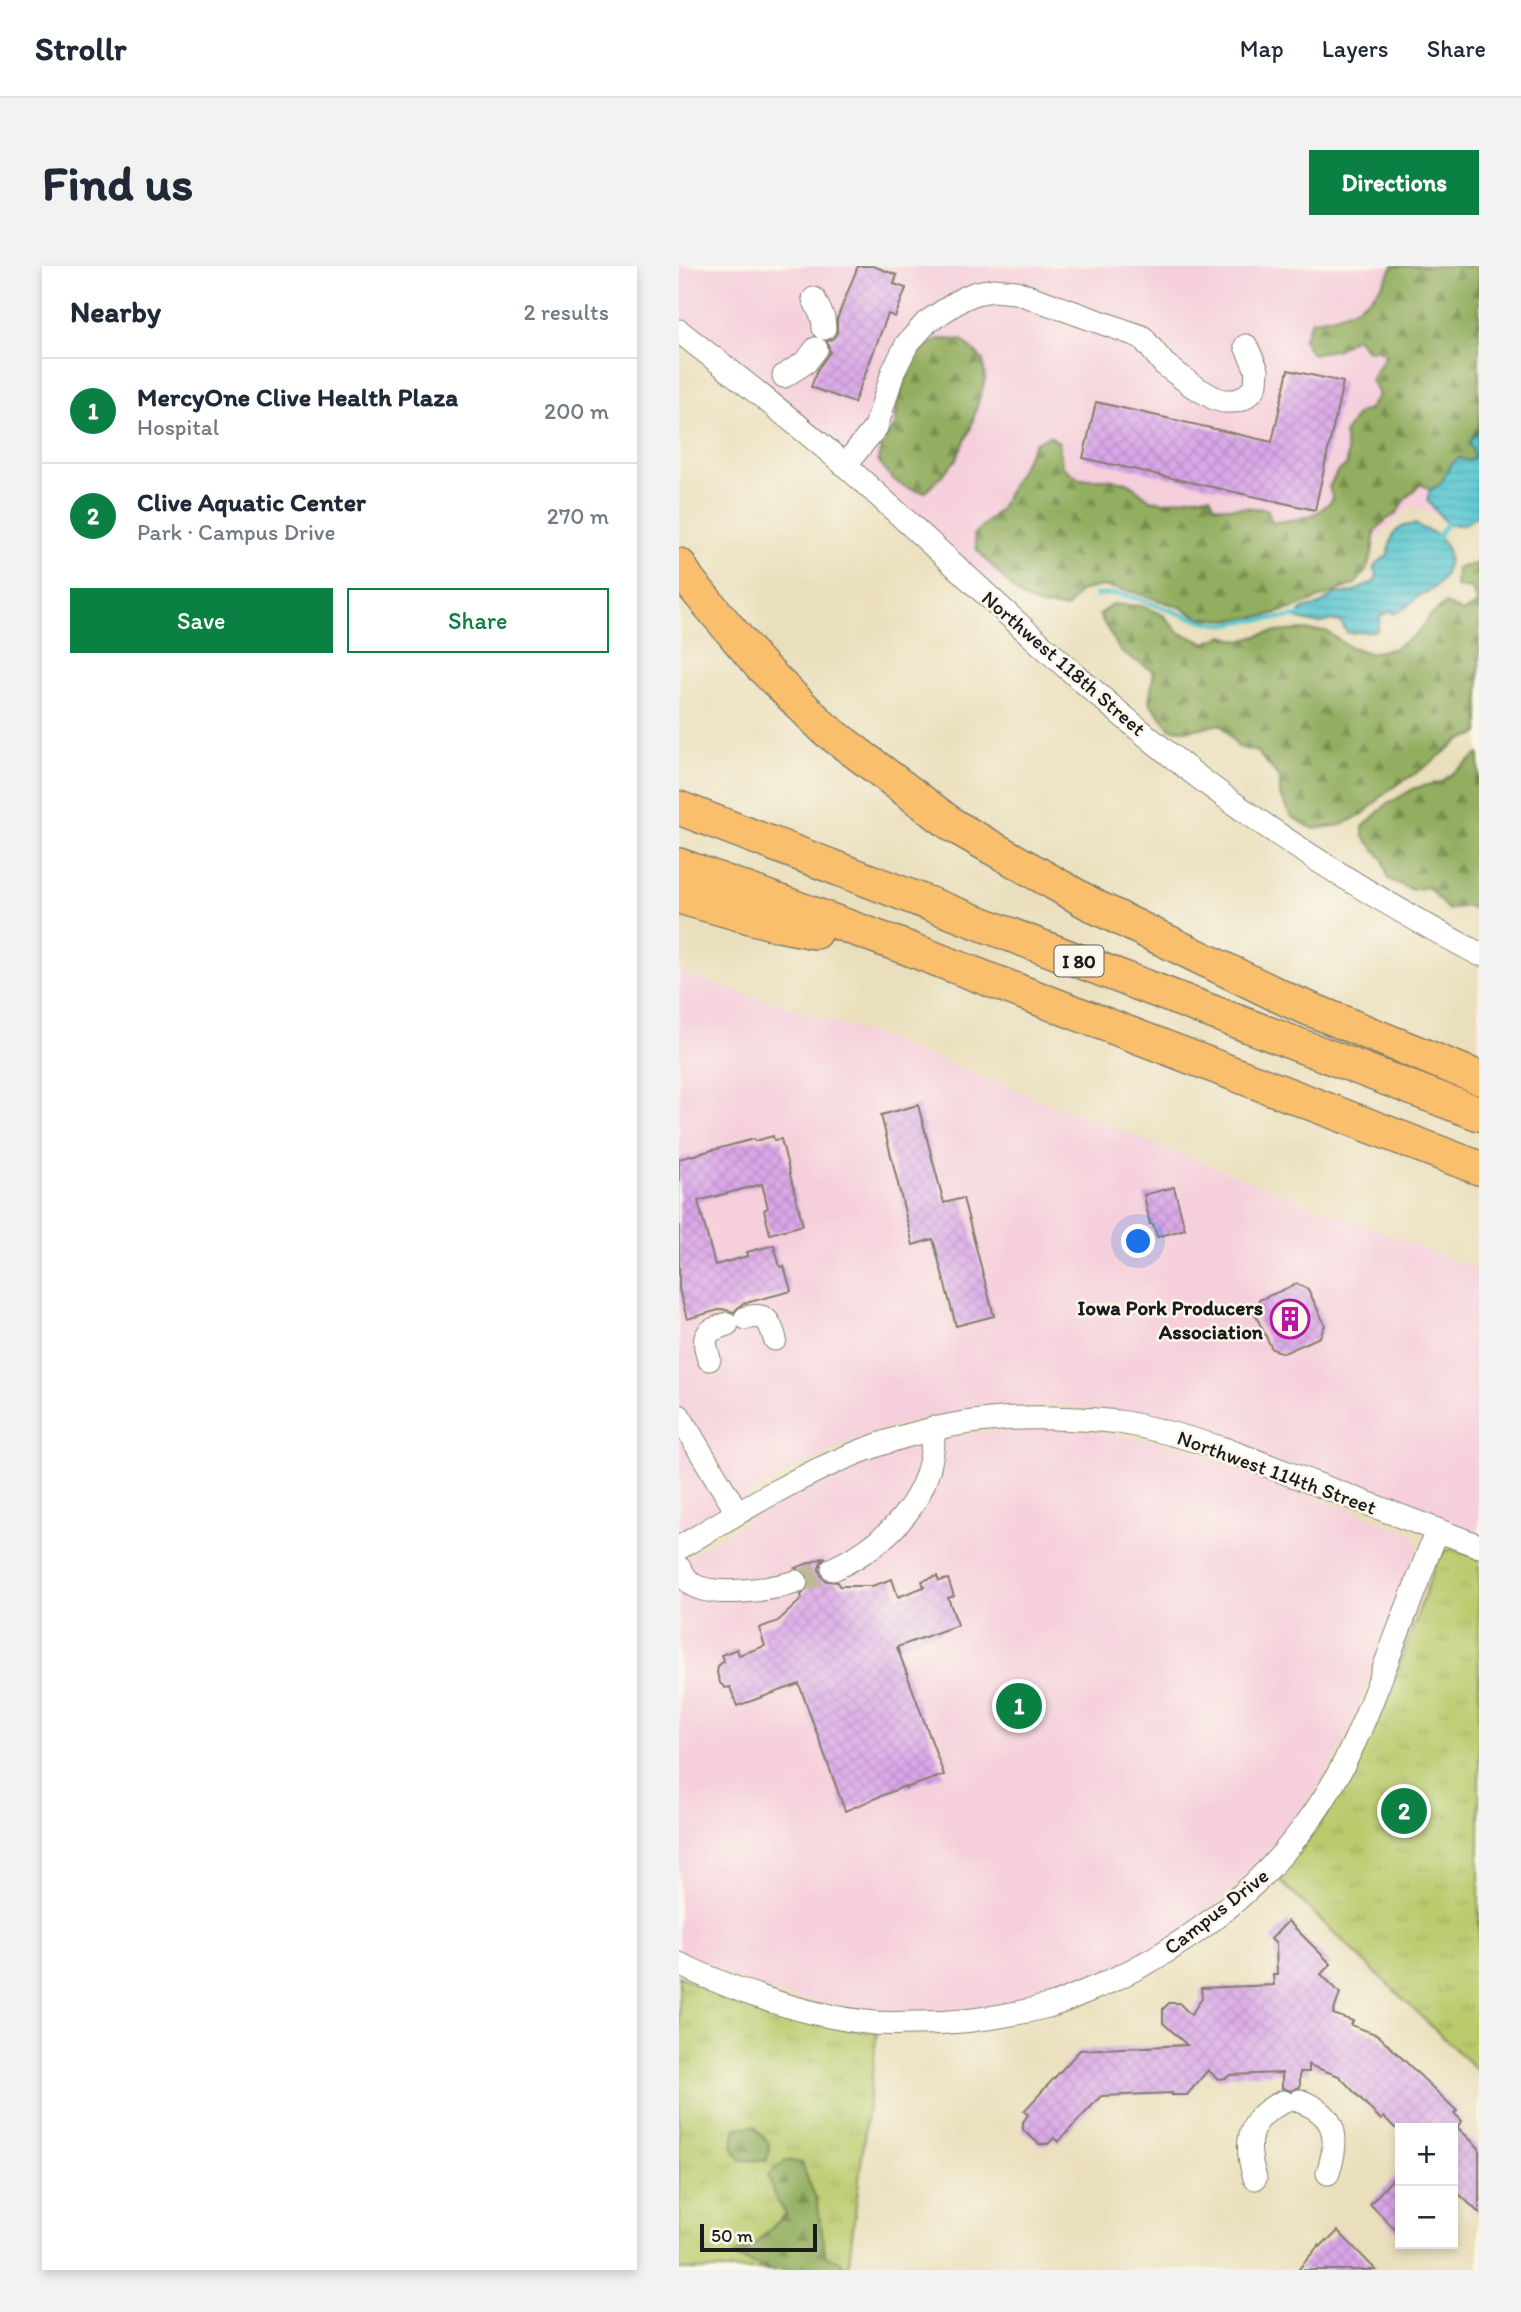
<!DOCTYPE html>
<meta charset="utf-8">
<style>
body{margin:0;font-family:Itim,sans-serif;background:#f2f2f3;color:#1f2937}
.controls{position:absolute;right:21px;bottom:21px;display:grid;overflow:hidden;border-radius:0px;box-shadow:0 4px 10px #0003}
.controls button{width:63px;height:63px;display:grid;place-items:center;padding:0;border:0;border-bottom:2px solid #e0e1e3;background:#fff;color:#1f2937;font:35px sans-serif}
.scale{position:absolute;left:21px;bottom:18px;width:117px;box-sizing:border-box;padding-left:7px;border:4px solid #1c1c1c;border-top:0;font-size:19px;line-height:24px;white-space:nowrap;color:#1c1c1c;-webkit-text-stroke:5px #fbf7ec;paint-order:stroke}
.you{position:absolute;left:460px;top:976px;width:24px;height:24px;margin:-18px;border:5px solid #fff;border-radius:50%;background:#1a73e8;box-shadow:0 0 0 10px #1a73e833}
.badge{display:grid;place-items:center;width:46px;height:46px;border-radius:50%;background:#0b8043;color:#fff;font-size:23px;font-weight:700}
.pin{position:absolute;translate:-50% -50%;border:4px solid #fff;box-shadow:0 2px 7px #0006}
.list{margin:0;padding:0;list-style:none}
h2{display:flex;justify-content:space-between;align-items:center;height:91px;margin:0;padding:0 28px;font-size:30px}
h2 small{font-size:23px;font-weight:400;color:#747a83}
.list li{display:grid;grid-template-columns:46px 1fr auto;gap:21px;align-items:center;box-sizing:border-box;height:105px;padding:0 28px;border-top:2px solid #e0e1e3}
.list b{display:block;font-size:26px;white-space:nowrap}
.list p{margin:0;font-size:23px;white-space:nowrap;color:#747a83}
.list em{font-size:23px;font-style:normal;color:#747a83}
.actions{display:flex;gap:14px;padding:21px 28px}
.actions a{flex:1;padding:16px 0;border:2px solid #0b8043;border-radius:0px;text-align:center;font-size:24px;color:#0b8043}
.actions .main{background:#0b8043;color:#fff}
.map{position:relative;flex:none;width:800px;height:2004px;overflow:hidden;border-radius:0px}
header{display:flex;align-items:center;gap:42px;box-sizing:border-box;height:98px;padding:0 35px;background:#fff;border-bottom:2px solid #e0e1e3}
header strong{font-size:33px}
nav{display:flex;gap:38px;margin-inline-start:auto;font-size:24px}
.intro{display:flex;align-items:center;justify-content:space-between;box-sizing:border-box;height:168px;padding:0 42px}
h1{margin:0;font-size:49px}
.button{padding:18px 32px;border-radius:0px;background:#0b8043;color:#fff;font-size:24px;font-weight:700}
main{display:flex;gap:42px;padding:0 42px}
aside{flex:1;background:#fff;border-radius:0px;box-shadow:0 4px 10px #0003}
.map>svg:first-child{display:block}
.built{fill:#f5cfdb}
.grass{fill:url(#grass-tufts);stroke:#6b7344;stroke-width:2}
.forest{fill:url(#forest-firs);stroke:#58653e;stroke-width:2}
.water{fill:url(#water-rules);stroke:#3c7276;stroke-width:2}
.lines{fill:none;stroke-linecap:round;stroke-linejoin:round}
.stream{stroke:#5bc8d1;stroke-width:4.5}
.building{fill:url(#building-cross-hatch)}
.minor-tunnel{stroke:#c1b89c;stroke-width:23;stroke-dasharray:23 11;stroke-linecap:butt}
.minor-casing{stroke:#837e6c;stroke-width:25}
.highway-casing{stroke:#837e6c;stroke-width:36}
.minor{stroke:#fff;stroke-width:23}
.highway{stroke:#f9bf6d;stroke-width:33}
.labels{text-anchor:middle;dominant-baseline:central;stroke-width:5;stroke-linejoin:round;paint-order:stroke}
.shield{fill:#fbf7ec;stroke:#5f5e5a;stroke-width:2}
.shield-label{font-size:19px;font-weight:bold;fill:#1c1c1c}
.street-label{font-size:21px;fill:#1c1c1c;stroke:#fbf7ec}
.poi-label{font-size:21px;font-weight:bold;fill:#1c1c1c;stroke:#fbf7ec;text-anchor:end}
</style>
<header>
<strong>Strollr</strong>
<nav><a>Map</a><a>Layers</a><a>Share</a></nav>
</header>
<div class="intro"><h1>Find us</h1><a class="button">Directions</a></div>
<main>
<aside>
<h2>Nearby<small>2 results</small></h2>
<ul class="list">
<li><span class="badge">1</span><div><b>MercyOne Clive Health Plaza</b><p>Hospital</p></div><em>200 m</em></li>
<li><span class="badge">2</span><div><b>Clive Aquatic Center</b><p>Park · Campus Drive</p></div><em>270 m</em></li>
</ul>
<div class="actions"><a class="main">Save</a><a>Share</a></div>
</aside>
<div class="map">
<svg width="800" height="2004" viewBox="0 0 800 2004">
<defs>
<pattern id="grass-tufts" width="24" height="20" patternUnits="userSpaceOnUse" patternTransform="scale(1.75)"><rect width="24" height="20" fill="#baca6c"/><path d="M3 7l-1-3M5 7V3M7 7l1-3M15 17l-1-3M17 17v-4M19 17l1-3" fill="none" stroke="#9fad5d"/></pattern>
<pattern id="forest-firs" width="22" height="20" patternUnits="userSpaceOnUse" patternTransform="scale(1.75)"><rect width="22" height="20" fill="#93ae60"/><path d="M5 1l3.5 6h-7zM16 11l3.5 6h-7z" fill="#778d4e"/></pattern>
<pattern id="water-rules" width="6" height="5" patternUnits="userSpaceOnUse" patternTransform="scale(1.75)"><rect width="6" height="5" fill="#5bc8d1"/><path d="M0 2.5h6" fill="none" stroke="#4fabb3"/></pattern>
<pattern id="building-cross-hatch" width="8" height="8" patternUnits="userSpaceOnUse" patternTransform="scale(1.75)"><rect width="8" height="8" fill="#d9a6e8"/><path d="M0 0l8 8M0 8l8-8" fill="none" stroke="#ba8ec6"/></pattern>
</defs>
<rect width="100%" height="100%" fill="#fbf7ec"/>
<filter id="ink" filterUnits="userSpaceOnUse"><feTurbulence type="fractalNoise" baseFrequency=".0143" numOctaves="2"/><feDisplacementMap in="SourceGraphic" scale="14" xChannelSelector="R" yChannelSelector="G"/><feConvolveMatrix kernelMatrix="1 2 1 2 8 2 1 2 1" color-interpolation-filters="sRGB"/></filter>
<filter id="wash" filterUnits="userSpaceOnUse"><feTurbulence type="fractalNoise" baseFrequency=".00686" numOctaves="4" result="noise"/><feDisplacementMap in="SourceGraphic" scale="28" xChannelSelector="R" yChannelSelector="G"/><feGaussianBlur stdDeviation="1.57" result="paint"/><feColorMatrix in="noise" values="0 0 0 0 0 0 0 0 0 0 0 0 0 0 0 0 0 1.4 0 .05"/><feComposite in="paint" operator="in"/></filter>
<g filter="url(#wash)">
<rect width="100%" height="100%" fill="#eadfbc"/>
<!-- built -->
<g class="built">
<polygon points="0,0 749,0 800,165 753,242 760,250 732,240 651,320 435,315 315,321 156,176 0,51"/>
<polygon points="0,706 193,768 800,1004 800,1268 446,1147 382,1140 342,1141 276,1147 226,1158 173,1176 121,1199 0,1270"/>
<polygon points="344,1163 393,1163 456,1171 509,1183 728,1265 736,1271 738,1278 737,1287 689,1414 669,1466 643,1516 611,1561 569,1609 531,1643 490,1673 446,1697 401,1717 351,1732 293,1744 235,1747 181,1744 123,1734 67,1717 22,1698 0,1685 0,1296 95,1239 137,1216 176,1199 217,1184 273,1171 300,1166"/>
</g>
<!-- grass -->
<g class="grass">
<path d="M774,1283L800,1292V1806L597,1611C683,1526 716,1406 758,1295L766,1285Z"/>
<path d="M0,1710C68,1744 123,1759 198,1767L169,2004H0Z"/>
</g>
<!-- forest -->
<g class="forest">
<path d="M714,0H800V165L795,171V192L789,195L780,192L763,217L751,224L742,218L727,232L717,248L707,254L696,265L693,288L687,305L676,318L616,342L587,350L550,354L521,352L501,341L454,326L423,320L401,325L388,342L361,340L341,330L298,284L295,269L320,244L356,176L371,170L380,177L383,200L400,213H427L448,216L471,234L485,236L514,231L531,230L536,240C554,243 572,240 589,244L593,257C622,251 632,256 654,233L650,221L658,206L668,199V185L665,168L679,147L690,143L700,129L692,114L707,89L698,83L689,85L677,71L659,83L633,88L624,74L633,54C656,52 683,43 699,24C705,18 710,8 714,0Z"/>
<path d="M260,73L283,74L304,94L306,114L291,164L276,195L247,226C223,224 212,214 199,194L203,175L216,161L218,136L237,87Z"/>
<polygon points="800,290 800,467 780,475 745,502 710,524 684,548 662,559 635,563 613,551 601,529 601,512 578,486 559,481 542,458 511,464 492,463 470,436 475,405 442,386 420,349 433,338 463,340 484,349 501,367 526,377 544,370 562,375 588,367 619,364 647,365 667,379 689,387 713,383 738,368 750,351 766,338 784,346 798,339 793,323 777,321 778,302 797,298"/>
<polygon points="800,488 800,531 798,537 800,544 800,644 787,640 769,644 749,621 733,624 709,613 704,593 684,570 684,561 707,539 736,522 762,516"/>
<polygon points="75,1860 90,1878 88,1895 62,1894 53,1880 57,1861"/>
<polygon points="107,1894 122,1897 138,1935 147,1990 160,1994 165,2000 164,2004 91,2004 54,1990 76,1978 107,1948 95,1929 89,1909"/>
</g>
<!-- water -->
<g class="water">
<path d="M798,165L800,249L784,259H769L748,234L751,224L763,217C766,207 770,198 780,192L789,195L795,192L794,183L791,181L790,177Z"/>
<path d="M736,258C743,264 754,264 760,271C777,287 769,312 752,324C748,327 741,328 737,332C729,339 725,344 714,348L713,344L701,350L699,363L696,365L668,367L662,356L651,354C641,361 629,355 617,352L624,343L640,339L656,328L674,326L696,315L698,307L694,303L696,299L709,289C712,270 714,260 736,258Z"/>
</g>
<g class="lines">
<!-- stream -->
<g class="stream">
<polyline points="758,271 769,256"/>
<path d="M417,329C426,329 436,327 445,329C473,334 534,367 558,356L622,350"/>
</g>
</g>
<g id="blocks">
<!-- building -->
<g class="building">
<polygon points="179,0 194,0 218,9 215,18 227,22 216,51 209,48 175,137 132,121 139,103 151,86 148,75 154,73 158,67 158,53"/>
<polygon points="609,104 664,116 636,244 404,192 417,136 593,176"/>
<polygon points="239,839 265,937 284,932 315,1050 277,1060 254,973 234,979 202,849"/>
<polygon points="94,870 95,874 102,873 124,959 91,968 85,944 89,942 83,918 19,935 36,999 69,990 68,986 95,979 101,1001 105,1000 112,1025 63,1038 55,1046 43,1043 8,1053 0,1023 0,893 75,873 76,875"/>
<polygon points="495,921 506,963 478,971 474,958 471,958 465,929"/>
<polygon points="618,1018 629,1023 646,1059 641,1071 605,1087 593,1083 575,1046 580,1034"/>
<polygon points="147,1291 142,1296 140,1303 142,1310 147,1315 159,1316 160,1320 193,1320 213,1313 219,1331 245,1321 243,1315 258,1310 260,1315 269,1313 275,1330 269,1332 279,1359 218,1381 265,1509 227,1522 226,1520 166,1545 120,1418 58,1440 51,1421 46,1422 41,1417 38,1407 39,1400 45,1395 42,1389 58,1383 60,1389 86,1380 80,1362 99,1355 123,1333 122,1329 130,1320 131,1313 127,1307 116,1302"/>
<polygon points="609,1655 652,1698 642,1708 661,1727 654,1748 674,1755 672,1759 699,1769 778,1845 775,1847 783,1855 778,1861 800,1882 800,1947 774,1922 774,1862 716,1862 705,1851 702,1854 660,1810 630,1799 630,1806 621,1806 621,1821 612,1825 603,1822 603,1807 551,1809 547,1812 539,1813 529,1804 508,1829 493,1829 493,1827 422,1830 379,1876 375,1872 369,1878 360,1878 344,1864 344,1856 349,1849 345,1845 401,1784 508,1779 484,1757 484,1743 490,1737 500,1737 512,1749 523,1732 522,1722 595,1719 594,1709 598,1709 597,1678 592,1673"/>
<polygon points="721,1905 721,1968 691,1938"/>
<polygon points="659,1965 697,2004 619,2004 640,1979 641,1981 648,1974 649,1975"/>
</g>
</g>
</g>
<g filter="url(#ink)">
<use href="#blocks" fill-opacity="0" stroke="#837e6c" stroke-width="2"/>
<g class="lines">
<!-- minor-tunnel -->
<polyline class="minor-tunnel" points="117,1316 154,1303"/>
<defs>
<g id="minor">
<polyline points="135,33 144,52 145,62"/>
<path d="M0,65C57,110 115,154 169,202C283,304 393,413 514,507C604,576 700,635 800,688"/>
<polyline points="105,110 127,96 137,83"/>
<polyline points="166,199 197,161 214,106 228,78 248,56 283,33 297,27 314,24 337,26 463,71 485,98 514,120 535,132 544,135 555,135 563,133 574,124 577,118 578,104 567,80"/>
<path d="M67,1052C87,1047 91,1055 96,1073"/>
<path d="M30,1093C23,1070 25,1066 48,1058"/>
<polyline points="0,1150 58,1246"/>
<path d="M0,1282C125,1206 225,1147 376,1152C397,1153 419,1153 440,1156C477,1162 513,1173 548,1184L800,1280"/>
<path d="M0,1302C4,1308 8,1315 14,1319C36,1332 93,1323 117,1316"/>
<path d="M154,1303C212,1276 257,1229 254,1162"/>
<path d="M0,1698C63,1728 127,1750 196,1757C210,1758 225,1757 238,1757C283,1757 326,1751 369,1740C382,1737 395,1730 408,1725C497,1689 575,1631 631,1553C667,1504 688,1449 709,1392C725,1350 742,1307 758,1264"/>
<path d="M621,1835C659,1849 660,1873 649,1907"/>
<path d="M576,1912C565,1877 568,1852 604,1836"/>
</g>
<g id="highway">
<polyline points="0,299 10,315 80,398 146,463 275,560 417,641 611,735 800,812"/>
<polyline points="0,542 800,848"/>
<polyline points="0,599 228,682 800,902"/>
<polyline points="0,631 100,659 136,666"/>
</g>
</defs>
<!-- minor casing -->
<use href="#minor" class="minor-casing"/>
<!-- highway casing -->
<use href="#highway" class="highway-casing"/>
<!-- minor -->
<use href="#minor" class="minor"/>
<!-- highway -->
<use href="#highway" class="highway"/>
</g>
</g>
<!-- icons -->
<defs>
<symbol id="building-ring" viewBox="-11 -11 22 22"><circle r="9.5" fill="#fbf7ec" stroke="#b5179e" stroke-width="1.5"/><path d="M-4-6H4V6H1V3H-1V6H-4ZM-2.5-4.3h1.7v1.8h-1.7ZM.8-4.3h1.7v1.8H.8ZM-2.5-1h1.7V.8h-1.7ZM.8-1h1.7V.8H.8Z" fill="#b5179e"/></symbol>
</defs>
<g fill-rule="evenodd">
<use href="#building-ring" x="589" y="1031" width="44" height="44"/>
</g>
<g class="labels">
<!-- shield labels -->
<rect class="shield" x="375.5" y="679.5" width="49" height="31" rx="5"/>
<g class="shield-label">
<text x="400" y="695">I 80</text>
</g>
<!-- street labels -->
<g class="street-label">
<text transform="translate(385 397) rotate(41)">Northwest 118th Street</text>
<text transform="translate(598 1206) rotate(20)">Northwest 114th Street</text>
<text transform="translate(537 1645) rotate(-38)">Campus Drive</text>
</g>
<!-- poi labels -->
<g class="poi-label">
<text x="584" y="1041">Iowa Pork Producers<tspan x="584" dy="24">Association</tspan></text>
</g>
</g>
</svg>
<div class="controls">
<button>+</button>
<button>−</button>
</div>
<div class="scale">50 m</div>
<div class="you"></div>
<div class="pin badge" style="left:340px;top:1440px">1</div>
<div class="pin badge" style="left:725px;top:1545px">2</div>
</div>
</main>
